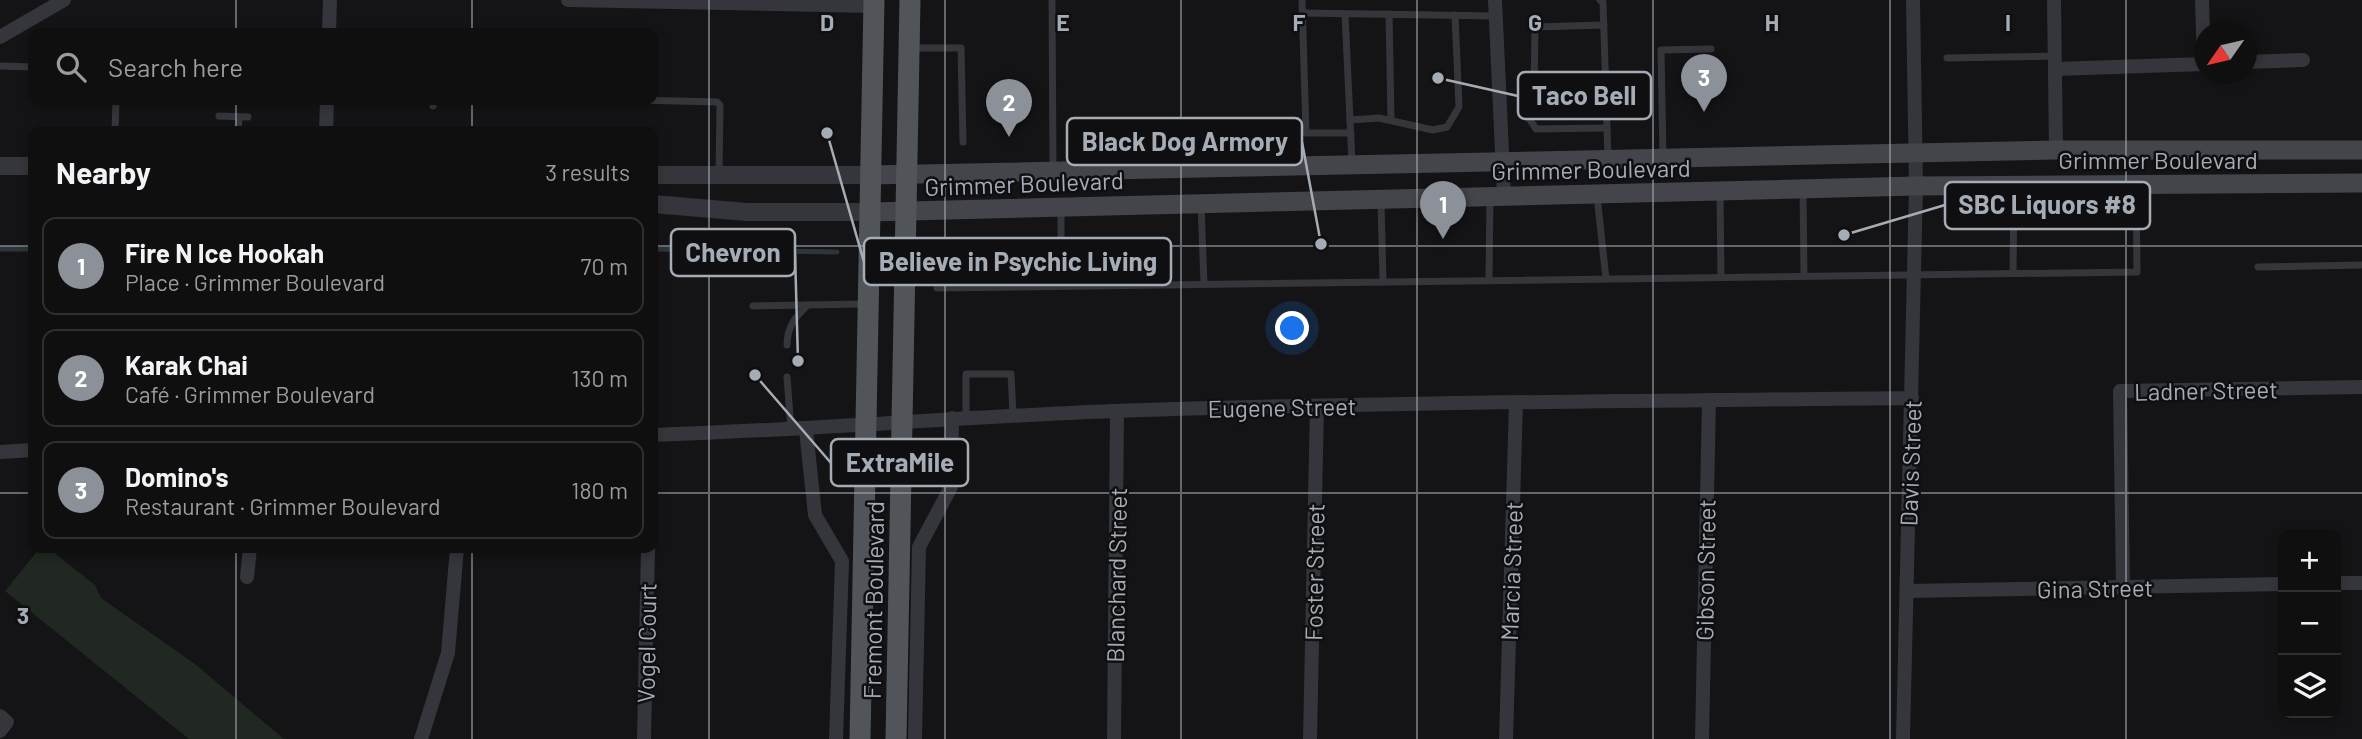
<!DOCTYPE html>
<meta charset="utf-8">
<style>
body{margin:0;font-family:Barlow,sans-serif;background:#1d1d1e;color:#f1f3f6}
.controls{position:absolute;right:21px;bottom:21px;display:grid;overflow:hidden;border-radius:14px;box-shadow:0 4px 10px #0003}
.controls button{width:63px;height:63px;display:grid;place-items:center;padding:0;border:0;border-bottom:2px solid #2f2f30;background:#0f0f10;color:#f1f3f6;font:35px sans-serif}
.compass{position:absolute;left:2194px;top:21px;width:63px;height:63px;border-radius:50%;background:#0f0f10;box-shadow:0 4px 10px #0003;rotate:236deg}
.you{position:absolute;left:1293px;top:329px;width:24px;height:24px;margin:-18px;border:5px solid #fff;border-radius:50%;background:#1a73e8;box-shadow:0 0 0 10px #1a73e833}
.badge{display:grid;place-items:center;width:46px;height:46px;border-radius:50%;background:#8c9099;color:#fff;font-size:23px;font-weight:700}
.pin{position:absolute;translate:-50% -58px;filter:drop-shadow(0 2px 4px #0008)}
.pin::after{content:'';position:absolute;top:37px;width:24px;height:21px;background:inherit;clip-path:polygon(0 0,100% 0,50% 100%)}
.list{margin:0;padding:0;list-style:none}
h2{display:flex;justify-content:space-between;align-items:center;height:91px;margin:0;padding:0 28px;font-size:30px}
h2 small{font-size:23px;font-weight:400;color:#9b9c9f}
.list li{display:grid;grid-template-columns:46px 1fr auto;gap:21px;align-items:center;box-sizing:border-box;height:98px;margin:0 14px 14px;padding:0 14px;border:2px solid #2f2f30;border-radius:14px}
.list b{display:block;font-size:26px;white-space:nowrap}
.list p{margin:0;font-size:23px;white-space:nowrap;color:#9b9c9f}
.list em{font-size:23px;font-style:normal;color:#9b9c9f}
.icon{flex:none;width:38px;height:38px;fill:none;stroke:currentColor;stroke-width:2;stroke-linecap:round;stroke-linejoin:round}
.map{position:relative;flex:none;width:2362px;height:739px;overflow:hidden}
.search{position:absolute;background:#0f0f10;box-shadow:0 4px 10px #0003;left:28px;top:28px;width:630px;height:77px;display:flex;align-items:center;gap:18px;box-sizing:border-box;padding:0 24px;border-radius:14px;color:#9b9c9f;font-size:26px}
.panel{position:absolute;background:#0f0f10;box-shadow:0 4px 10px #0003;left:28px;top:126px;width:630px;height:427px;border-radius:14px}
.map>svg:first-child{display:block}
.green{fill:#202821}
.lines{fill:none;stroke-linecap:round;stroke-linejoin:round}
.stream{stroke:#2d353b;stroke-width:5}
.service{stroke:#35363b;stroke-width:7}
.minor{stroke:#35363b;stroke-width:14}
.tertiary{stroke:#35363b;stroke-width:18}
.secondary{stroke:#43454a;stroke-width:19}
.primary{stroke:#515459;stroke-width:21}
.grid{fill:none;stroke:#a6acb5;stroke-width:2;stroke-opacity:0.55}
.labels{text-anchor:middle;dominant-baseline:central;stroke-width:5;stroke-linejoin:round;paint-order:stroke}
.street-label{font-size:24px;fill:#a6acb5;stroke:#0f0f11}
.grid-label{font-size:23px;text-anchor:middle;font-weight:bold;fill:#a6acb5;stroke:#0f0f11;stroke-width:5;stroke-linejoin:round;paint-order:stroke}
.leader{fill:none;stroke:#a6acb5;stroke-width:2.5}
.callout-dot{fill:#a6acb5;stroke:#0f0f11;stroke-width:2.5}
.callout{fill:#0f0f11;stroke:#a6acb5;stroke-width:2.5}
.callout-label{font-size:26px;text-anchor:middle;font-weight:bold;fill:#a6acb5}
</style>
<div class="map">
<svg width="2362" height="739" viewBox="0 0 2362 739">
<rect width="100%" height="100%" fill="#141416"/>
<!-- green -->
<polygon class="green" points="40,548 48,548 95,585 101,598 195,664 284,739 189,739 5,591"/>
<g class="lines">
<!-- stream -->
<g class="stream">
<polyline points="0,249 33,249"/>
<polyline points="653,249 837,252"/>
</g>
<!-- service -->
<g class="service">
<polyline points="1052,0 1053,171"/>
<polyline points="1302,0 1306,133 1351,133"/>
<polyline points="1600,0 1603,2 1608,159"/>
<polyline points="1303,13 1496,16"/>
<polyline points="1345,14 1352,163"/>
<polyline points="1389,14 1391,120"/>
<polyline points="1604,25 1535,27 1534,92 1527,115 1536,129 1607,128"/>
<polyline points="910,48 961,48 963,142"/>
<polyline points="1947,58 2055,56"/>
<polyline points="0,66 33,67"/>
<polyline points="636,100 717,102 720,105 719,175"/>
<polyline points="433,106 434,100"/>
<polyline points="219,116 248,117"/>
<polyline points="1350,120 1379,118 1433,130 1447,127 1459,107 1455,15"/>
<polyline points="115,131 116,100"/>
<polyline points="238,131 239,117"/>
<polyline points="1663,158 1661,50 1711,49"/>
<polyline points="1803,189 1804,276"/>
<polyline points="1720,194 1721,277"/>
<polyline points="1597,196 1606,279"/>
<polyline points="1381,202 1383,282"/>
<polyline points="1201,204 1204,284"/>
<polyline points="1061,210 1061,286"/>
<polyline points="2258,267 2362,265"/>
<polyline points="2013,273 2014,186"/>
<polyline points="1489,280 1490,197"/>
<polyline points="937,288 2137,272 2136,184"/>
<polyline points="753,306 864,304"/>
<path d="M787,345C787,327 795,317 808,305"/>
<polyline points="787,377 791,430"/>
<polyline points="966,417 966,374 1011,374 1013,415"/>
</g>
<!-- minor -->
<g class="minor">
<polyline points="568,0 874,6"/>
<polyline points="1495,0 1504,195"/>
<polyline points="2054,0 2056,150"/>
<polyline points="2202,0 2204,64"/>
<polyline points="329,33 330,0"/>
<polyline points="0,37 64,0"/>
<polyline points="2246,62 2303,60"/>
<polyline points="2055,69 2204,64"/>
<polyline points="326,131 327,100"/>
<polyline points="806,430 815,515 842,561 836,739"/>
<path d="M653,435C807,430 960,417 1114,411C1380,402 1646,401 1912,398"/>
<polyline points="0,452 33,450"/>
<polyline points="247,577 250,548"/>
<polyline points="2336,583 2362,583"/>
<polyline points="2123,587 2120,391 2362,387"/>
<polyline points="1907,591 2283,584"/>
<polyline points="0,716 7,722 0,731"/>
<polyline points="421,739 448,653 457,548"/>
<polyline points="644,739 648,548"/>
<polyline points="915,739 919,547 951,487 952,418"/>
<polyline points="1114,739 1117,411"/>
<polyline points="1310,739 1317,406"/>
<polyline points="1506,739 1516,403"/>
<polyline points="1702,739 1709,400"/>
<polyline points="1903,739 1916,186 1913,0"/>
</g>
<!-- tertiary -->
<g class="tertiary">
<polyline points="0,166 33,166"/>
<polyline points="653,175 871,175"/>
<polyline points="653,204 747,212 870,212"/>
</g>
<!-- secondary -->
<g class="secondary">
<polyline points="871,175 2056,150 2362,150"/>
<polyline points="870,212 1916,186 2362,183"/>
</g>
<!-- primary -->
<g class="primary">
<polyline points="860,739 874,0"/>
<polyline points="896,739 910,0"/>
</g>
</g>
<!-- grid -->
<path class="grid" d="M236,0V33M472,0V33M709,0V739M945,0V739M1181,0V739M1417,0V739M1653,0V739M1890,0V739M2126,0V739M236,100V131M472,100V131M0,246H33M653,246H2362M0,493H33M653,493H2362M236,548V739M472,548V739"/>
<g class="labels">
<!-- street labels -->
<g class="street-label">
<text x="2158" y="159">Grimmer Boulevard</text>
<text transform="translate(1591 169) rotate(-1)">Grimmer Boulevard</text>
<text transform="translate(1024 183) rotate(-2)">Grimmer Boulevard</text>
<text transform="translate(2206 390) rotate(-1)">Ladner Street</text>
<text transform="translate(1282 407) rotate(-1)">Eugene Street</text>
<text transform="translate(1910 463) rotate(-88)">Davis Street</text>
<text transform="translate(1705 570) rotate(-89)">Gibson Street</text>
<text transform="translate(1511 571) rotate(-88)">Marcia Street</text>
<text transform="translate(1314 572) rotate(-89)">Foster Street</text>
<text transform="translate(1116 575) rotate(-89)">Blanchard Street</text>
<text transform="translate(2095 588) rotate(-1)">Gina Street</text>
<text transform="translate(873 600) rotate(-89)">Fremont Boulevard</text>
<text transform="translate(646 643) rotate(-89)">Vogel Court</text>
</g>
</g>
<g class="grid-label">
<text x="827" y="31">D</text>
<text x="1063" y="31">E</text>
<text x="1299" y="31">F</text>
<text x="1535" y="31">G</text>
<text x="1772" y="31">H</text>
<text x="2008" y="31">I</text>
<text x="23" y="624">3</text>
</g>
<!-- callouts -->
<path class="leader" d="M1438 78L1518 96M1321 244L1302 142M1844 235L1945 205M798 361L795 253M827 133L864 262M755 375L831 463"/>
<g class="callout-dot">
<circle cx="1438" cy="78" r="7"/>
<circle cx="1321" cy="244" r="7"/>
<circle cx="1844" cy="235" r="7"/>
<circle cx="798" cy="361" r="7"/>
<circle cx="827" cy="133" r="7"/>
<circle cx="755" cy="375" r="7"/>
</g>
<g class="callout">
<rect x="1518" y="72" width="133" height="47" rx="7"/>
<rect x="1067" y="118" width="235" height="47" rx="7"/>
<rect x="1945" y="182" width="205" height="47" rx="7"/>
<rect x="671" y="229" width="124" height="47" rx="7"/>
<rect x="864" y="238" width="307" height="47" rx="7"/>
<rect x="831" y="439" width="137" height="47" rx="7"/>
</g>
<g class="callout-label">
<text x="1584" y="105">Taco Bell</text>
<text x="1185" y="151">Black Dog Armory</text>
<text x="2047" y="214">SBC Liquors #8</text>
<text x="733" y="262">Chevron</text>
<text x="1018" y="271">Believe in Psychic Living</text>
<text x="900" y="472">ExtraMile</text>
</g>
</svg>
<div class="controls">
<button>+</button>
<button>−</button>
<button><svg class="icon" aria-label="layers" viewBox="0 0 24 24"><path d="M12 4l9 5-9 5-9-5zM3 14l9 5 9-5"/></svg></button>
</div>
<svg class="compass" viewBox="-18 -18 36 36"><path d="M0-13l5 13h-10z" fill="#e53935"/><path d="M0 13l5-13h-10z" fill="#9b9c9f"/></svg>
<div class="you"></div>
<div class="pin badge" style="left:1443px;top:239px">1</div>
<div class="pin badge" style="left:1009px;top:137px">2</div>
<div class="pin badge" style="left:1704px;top:112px">3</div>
<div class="search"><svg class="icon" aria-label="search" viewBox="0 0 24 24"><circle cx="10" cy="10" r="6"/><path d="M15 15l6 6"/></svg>Search here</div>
<section class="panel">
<h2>Nearby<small>3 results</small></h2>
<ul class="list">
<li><span class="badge">1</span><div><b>Fire N Ice Hookah</b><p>Place · Grimmer Boulevard</p></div><em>70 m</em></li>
<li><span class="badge">2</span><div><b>Karak Chai</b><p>Café · Grimmer Boulevard</p></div><em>130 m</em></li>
<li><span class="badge">3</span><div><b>Domino's</b><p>Restaurant · Grimmer Boulevard</p></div><em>180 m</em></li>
</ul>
</section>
</div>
